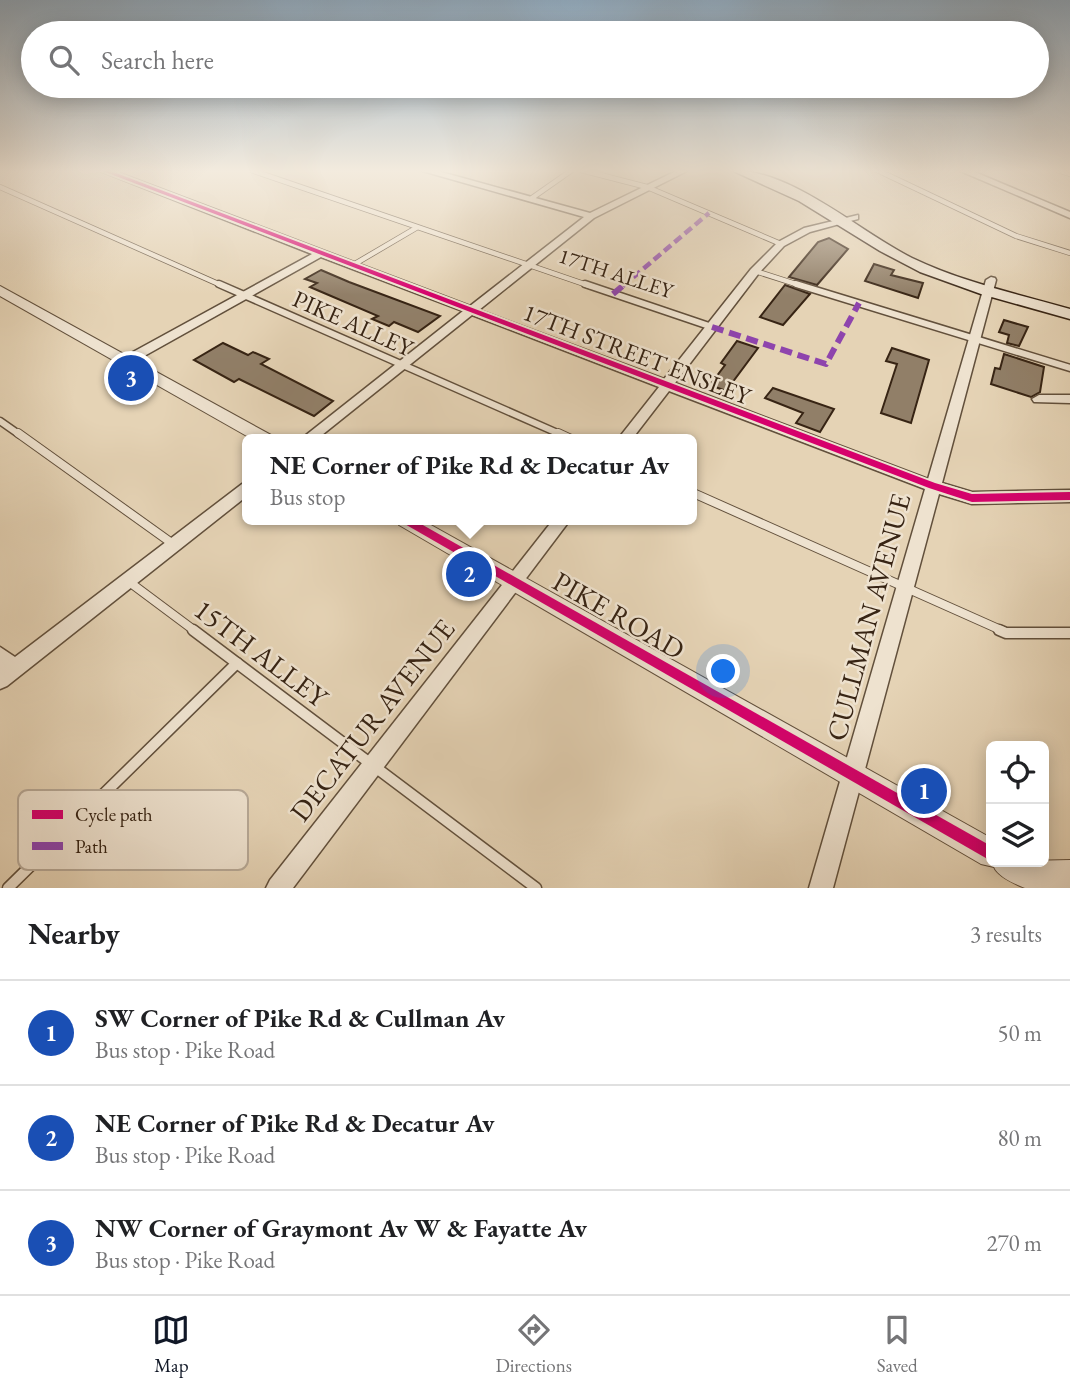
<!DOCTYPE html>
<meta charset="utf-8">
<style>
body{margin:0;font-family:"EB Garamond",serif;background:#f2f2f2;color:#202124}
.controls{position:absolute;right:21px;bottom:21px;display:grid;overflow:hidden;border-radius:10px;box-shadow:0 4px 18px #0003}
.controls button{width:63px;height:63px;display:grid;place-items:center;padding:0;border:0;border-bottom:2px solid #e0e0e0;background:#fff;color:#202124;font:35px sans-serif}
.you{position:absolute;left:724px;top:672px;width:24px;height:24px;margin:-18px;border:5px solid #fff;border-radius:50%;background:#1a73e8;box-shadow:0 0 0 10px #1a73e833}
.badge{display:grid;place-items:center;width:46px;height:46px;border-radius:50%;background:#111827;color:#fff;font-size:23px;font-weight:700}
.pin{position:absolute;translate:-50% -50%;border:4px solid #fff;box-shadow:0 2px 7px #0006}
.popup{position:absolute;left:242px;top:434px;width:455px;height:91px;box-sizing:border-box;display:grid;place-content:center;border-radius:10px;background:#fff;filter:drop-shadow(0 2px 5px #0005);font-size:23px;white-space:nowrap;color:#757577}
.popup b{font-size:26px;color:#202124}
.popup::after{content:'';position:absolute;left:50%;top:100%;margin-left:-14px;border:14px solid transparent;border-top-color:#fff}
.list{margin:0;padding:0;list-style:none}
h2{display:flex;justify-content:space-between;align-items:center;height:91px;margin:0;padding:0 28px;font-size:30px}
h2 small{font-size:23px;font-weight:400;color:#757577}
.list li{display:grid;grid-template-columns:46px 1fr auto;gap:21px;align-items:center;box-sizing:border-box;height:105px;padding:0 28px;border-top:2px solid #e0e0e0}
.list b{display:block;font-size:26px;white-space:nowrap}
.list p{margin:0;font-size:23px;white-space:nowrap;color:#757577}
.list em{font-size:23px;font-style:normal;color:#757577}
.icon{flex:none;width:38px;height:38px;fill:none;stroke:currentColor;stroke-width:2;stroke-linecap:round;stroke-linejoin:round}
.map{position:relative;flex:none;width:1070px;height:888px;overflow:hidden}
.search{position:absolute;background:#fff;box-shadow:0 4px 18px #0003;left:21px;right:21px;top:21px;height:77px;display:flex;align-items:center;gap:18px;box-sizing:border-box;padding:0 24px;border-radius:38px;color:#757577;font-size:26px}
.sheet{height:406px;background:#fff}
nav{display:flex;justify-content:space-around;align-items:center;box-sizing:border-box;height:98px;border-top:2px solid #e0e0e0;background:#fff;font-size:19px;color:#757577}
nav a{display:grid;justify-items:center;gap:4px}
nav .on{color:#111827}
.map>svg:first-child{display:block}
.building{fill:#917f68;stroke:#372414;stroke-width:2}
.lines{fill:none;stroke-linecap:round;stroke-linejoin:round}
.service-far3-casing{stroke:#62503c;stroke-width:6}
.service-far2-casing{stroke:#62503c;stroke-width:9}
.service-far1-casing{stroke:#62503c;stroke-width:10}
.service-casing{stroke:#62503c;stroke-width:13}
.minor-casing{stroke:#62503c;stroke-width:3}
.tertiary-casing{stroke:#62503c;stroke-width:2}
.secondary-casing{stroke:#372414;stroke-width:3}
.service-far3{stroke:#eee2cf;stroke-width:4.5}
.service-far2{stroke:#eee2cf;stroke-width:6}
.service-far1{stroke:#eee2cf;stroke-width:8}
.service{stroke:#eee2cf;stroke-width:10}
.minor{fill:#eee2cf;fill-rule:evenodd}
.tertiary{fill:#eee2cf;fill-rule:evenodd}
.secondary{fill:#eee2cf;fill-rule:evenodd}
.quiet-far1{stroke:#8e44ad;stroke-width:4.5;stroke-dasharray:9 4.5;stroke-linecap:butt}
.quiet{stroke:#8e44ad;stroke-width:6;stroke-dasharray:12 6;stroke-linecap:butt}
.cycleway-casing{stroke:#eee2cf;stroke-width:4}
.cycleway{fill:#d6006c;fill-rule:evenodd}
.labels{text-anchor:middle;dominant-baseline:central;stroke-width:5;stroke-linejoin:round;paint-order:stroke}
.far-street-label{font-size:21px;fill:#372414;stroke:#eee2cf}
.street-label{font-size:24px;fill:#372414;stroke:#eee2cf}
.near-street-label{font-size:28px;fill:#372414;stroke:#eee2cf}
.key{fill:#eee2cf;stroke:#b7a997;stroke-width:2}
.key-label{font-size:19px;fill:#372414}
</style>
<div class="map">
<svg width="1070" height="888" viewBox="0 0 1070 888">
<rect width="100%" height="100%" fill="#e5d3b5"/>
<filter id="stains"><feTurbulence type="fractalNoise" baseFrequency=".00286" numOctaves="4"/><feColorMatrix values="0 0 0 0 .2 0 0 0 0 .09 0 0 0 0 .02 0 0 0 .5 -.17"/></filter>
<radialGradient id="worn" r=".72"><stop offset=".6" stop-color="#630" stop-opacity="0"/><stop offset="1" stop-color="#630" stop-opacity=".3"/></radialGradient>
<!-- building -->
<g class="building">
<polygon points="829,238 848,249 817,285 789,277 818,242"/>
<polygon points="874,264 894,270 891,275 923,283 918,298 865,281"/>
<polygon points="321,270 349,282 440,316 418,332 394,322 389,326 372,319 378,316 310,287 317,283 305,279"/>
<polygon points="785,285 810,294 783,325 760,317"/>
<polygon points="1004,320 1028,327 1019,346 1007,343 1009,335 999,332"/>
<polygon points="737,341 758,348 726,391 710,385 725,365 721,363"/>
<polygon points="223,343 248,355 253,352 269,359 261,364 333,401 314,416 239,379 234,382 194,360"/>
<polygon points="892,348 929,360 911,423 881,413 897,364 886,361"/>
<polygon points="1004,354 1044,367 1040,392 1031,397 991,384 995,368 1000,369"/>
<polygon points="773,388 834,409 820,432 796,423 803,413 765,398"/>
</g>
<g class="lines">
<defs>
<g id="service-far3">
<polyline points="251,170 590,286"/>
<polyline points="581,170 647,187 781,244"/>
<polyline points="877,170 1016,236 1070,253"/>
<polyline points="1057,170 1070,174"/>
<polyline points="0,187 223,286"/>
<polyline points="532,198 572,170"/>
<polyline points="353,265 416,228"/>
<polyline points="755,271 802,286"/>
</g>
<g id="service-far2">
<polyline points="219,284 562,435"/>
<polyline points="585,284 712,327"/>
<polyline points="796,284 1070,368"/>
<polyline points="0,421 20,435"/>
</g>
<g id="service-far1">
<polyline points="18,433 173,544"/>
<polyline points="558,433 571,439"/>
<polyline points="691,492 1003,631"/>
<polyline points="128,581 195,631"/>
</g>
<g id="service">
<polyline points="193,630 536,888"/>
<polyline points="999,630 1006,633 1070,633"/>
<polyline points="8,888 237,663"/>
</g>
<g id="minor">
<polygon points="98,170 111,170 470,306 584,217 419,170 434,170 590,213 678,170 689,170 594,218 479,310 664,379 751,269 778,242 804,228 858,215 858,219 810,232 784,246 759,273 675,383 928,479 986,280 991,277 995,278 996,280 942,483 972,492 1070,490 1070,502 972,504 939,494 833,888 809,888 925,489 669,391 632,439 618,439 659,387 472,315 317,439 301,439 463,311 321,257 130,364 122,364 120,361 122,358 312,254"/>
<polygon points="958,170 970,170 1070,212 1070,218"/>
<polygon points="1039,395 1070,395 1070,403 1034,402 1032,399"/>
<polygon points="247,483 247,496 7,686 0,689 0,647 15,657 242,484"/>
<polygon points="553,520 570,520 293,888 266,888 270,880"/>
</g>
<g id="tertiary">
<polygon points="0,286 271,435 274,439 252,439 0,296"/>
<path d="M396,520H422L991,838V862L1070,860V888H1025C1015,884 998,877 994,867L981,864L399,525Z"/>
</g>
<path id="secondary" d="M731,170C793,170 858,231 912,258C962,282 1017,294 1070,309V319L981,294L920,272L880,251L799,201Z"/>
</defs>
<!-- service-far3 casing -->
<use href="#service-far3" class="service-far3-casing"/>
<!-- service-far2 casing -->
<use href="#service-far2" class="service-far2-casing"/>
<!-- service-far1 casing -->
<use href="#service-far1" class="service-far1-casing"/>
<!-- service casing -->
<use href="#service" class="service-casing"/>
<!-- minor casing -->
<use href="#minor" class="minor-casing"/>
<!-- tertiary casing -->
<use href="#tertiary" class="tertiary-casing"/>
<!-- secondary casing -->
<use href="#secondary" class="secondary-casing"/>
<!-- service-far3 -->
<use href="#service-far3" class="service-far3"/>
<!-- service-far2 -->
<use href="#service-far2" class="service-far2"/>
<!-- service-far1 -->
<use href="#service-far1" class="service-far1"/>
<!-- service -->
<use href="#service" class="service"/>
<!-- minor -->
<use href="#minor" class="minor"/>
<!-- tertiary -->
<use href="#tertiary" class="tertiary"/>
<!-- secondary -->
<use href="#secondary" class="secondary"/>
<!-- quiet-far1 -->
<polyline class="quiet-far1" points="623,286 709,213"/>
<!-- quiet -->
<g class="quiet">
<polyline points="613,294 625,284"/>
<polyline points="712,327 826,364 859,303"/>
</g>
<defs>
<g id="cycleway">
<polygon points="100,170 108,170 935,483 972,494 1070,492 1070,500 972,502 929,488"/>
<polygon points="401,520 414,520 991,846 991,861 403,523"/>
</g>
</defs>
<!-- cycleway casing -->
<use href="#cycleway" class="cycleway-casing"/>
<!-- cycleway -->
<use href="#cycleway" class="cycleway"/>
</g>
<!-- sky -->
<linearGradient id="sky" x2="0" y2="1"><stop stop-color="#8fa9be"/><stop offset="0.58" stop-color="#f3ebde"/><stop offset="1" stop-color="#f3ebde" stop-opacity="0"/></linearGradient>
<rect width="1070" height="295" fill="url(#sky)"/>
<g class="labels">
<!-- far-street labels -->
<g class="far-street-label">
<text transform="translate(616 273) rotate(18)">17TH ALLEY</text>
</g>
<!-- street labels -->
<g class="street-label">
<text transform="translate(353 323) rotate(24)">PIKE ALLEY</text>
<text transform="translate(637 354) rotate(21)">17TH STREET ENSLEY</text>
</g>
<!-- near-street labels -->
<g class="near-street-label">
<text transform="translate(619 615) rotate(30)">PIKE ROAD</text>
<text transform="translate(868 617) rotate(-75)">CULLMAN AVENUE</text>
<text transform="translate(261 653) rotate(37)">15TH ALLEY</text>
<text transform="translate(372 720) rotate(-52)">DECATUR AVENUE</text>
</g>
</g>
<!-- legend -->
<rect x="18" y="790" width="230" height="80" rx="10" class="key"/>
<rect x="32" y="810" width="31" height="9" fill="#d6006c"/>
<rect x="32" y="842" width="31" height="8" fill="#8e44ad"/>
<g class="key-label">
<text x="75" y="821">Cycle path</text>
<text x="75" y="853">Path</text>
</g>
<rect width="100%" height="100%" filter="url(#stains)"/>
<rect width="100%" height="100%" fill="url(#worn)"/>
</svg>
<div class="controls">
<button><svg class="icon" aria-label="locate" viewBox="0 0 24 24"><circle cx="12" cy="12" r="6"/><path d="M12 2v4M12 18v4M2 12h4M18 12h4"/></svg></button>
<button><svg class="icon" aria-label="layers" viewBox="0 0 24 24"><path d="M12 4l9 5-9 5-9-5zM3 14l9 5 9-5"/></svg></button>
</div>
<div class="you"></div>
<div class="pin badge" style="left:924px;top:791px;background:#1a4fb4">1</div>
<div class="pin badge" style="left:469px;top:574px;background:#1a4fb4">2</div>
<div class="popup"><b>NE Corner of Pike Rd &amp; Decatur Av</b>Bus stop</div>
<div class="pin badge" style="left:131px;top:378px;background:#1a4fb4">3</div>
<div class="search"><svg class="icon" aria-label="search" viewBox="0 0 24 24"><circle cx="10" cy="10" r="6"/><path d="M15 15l6 6"/></svg>Search here</div>
</div>
<section class="sheet">
<h2>Nearby<small>3 results</small></h2>
<ul class="list">
<li><span class="badge" style="background:#1a4fb4">1</span><div><b>SW Corner of Pike Rd &amp; Cullman Av</b><p>Bus stop · Pike Road</p></div><em>50 m</em></li>
<li><span class="badge" style="background:#1a4fb4">2</span><div><b>NE Corner of Pike Rd &amp; Decatur Av</b><p>Bus stop · Pike Road</p></div><em>80 m</em></li>
<li><span class="badge" style="background:#1a4fb4">3</span><div><b>NW Corner of Graymont Av W &amp; Fayatte Av</b><p>Bus stop · Pike Road</p></div><em>270 m</em></li>
</ul>
</section>
<nav>
<a class="on"><svg class="icon" aria-label="map" viewBox="0 0 24 24"><path d="M3 6l6-2 6 2 6-2v14l-6 2-6-2-6 2zM9 4v14M15 6v14"/></svg>Map</a>
<a><svg class="icon" aria-label="directions" viewBox="0 0 24 24"><path d="M12 3l9 9-9 9-9-9zM9 14v-3h6M13 9l2 2-2 2"/></svg>Directions</a>
<a><svg class="icon" aria-label="saved" viewBox="0 0 24 24"><path d="M7 4h10v16l-5-4-5 4z"/></svg>Saved</a>
</nav>
